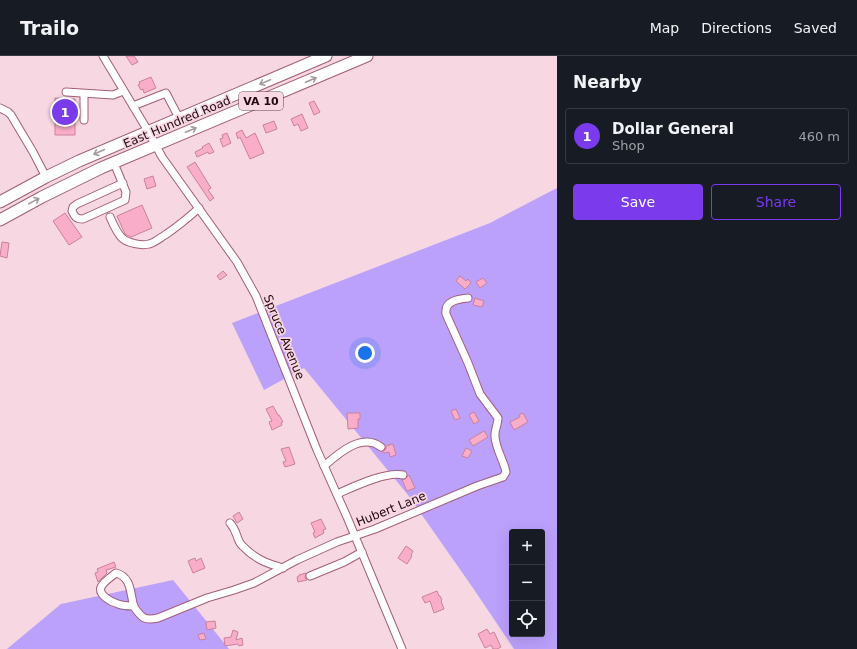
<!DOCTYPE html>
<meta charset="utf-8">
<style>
body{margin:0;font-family:"DejaVu Sans",sans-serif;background:#242831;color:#f1f3f6}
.controls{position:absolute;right:12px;bottom:12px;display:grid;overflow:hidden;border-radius:4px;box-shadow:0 4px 16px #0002}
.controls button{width:36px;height:36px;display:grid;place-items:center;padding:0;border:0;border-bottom:1px solid #363941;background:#171b24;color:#f1f3f6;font:20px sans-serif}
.you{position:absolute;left:365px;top:297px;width:14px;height:14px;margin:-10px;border:3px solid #fff;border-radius:50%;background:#1a73e8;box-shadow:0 0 0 6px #1a73e833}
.badge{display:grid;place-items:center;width:26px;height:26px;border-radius:50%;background:#7c3aed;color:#fff;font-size:13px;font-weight:700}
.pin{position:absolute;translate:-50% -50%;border:2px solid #fff;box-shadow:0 1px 4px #0006}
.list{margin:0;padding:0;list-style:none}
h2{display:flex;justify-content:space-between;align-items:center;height:52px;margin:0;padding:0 16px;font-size:17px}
h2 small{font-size:13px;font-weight:400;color:#9ea1a6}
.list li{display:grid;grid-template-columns:26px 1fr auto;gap:12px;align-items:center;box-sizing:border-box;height:56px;margin:0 8px 8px;padding:0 8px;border:1px solid #363941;border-radius:4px}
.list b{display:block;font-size:15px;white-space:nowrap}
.list p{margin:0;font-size:13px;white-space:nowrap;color:#9ea1a6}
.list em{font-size:13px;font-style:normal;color:#9ea1a6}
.actions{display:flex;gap:8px;padding:12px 16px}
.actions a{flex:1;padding:9px 0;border:1px solid #7c3aed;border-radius:4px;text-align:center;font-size:14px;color:#7c3aed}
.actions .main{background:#7c3aed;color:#fff}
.icon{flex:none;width:22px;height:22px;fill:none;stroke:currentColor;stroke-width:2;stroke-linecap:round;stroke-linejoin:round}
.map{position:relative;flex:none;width:557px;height:593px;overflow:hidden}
header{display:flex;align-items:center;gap:24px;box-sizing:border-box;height:56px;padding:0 20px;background:#171b24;border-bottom:1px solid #363941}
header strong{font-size:19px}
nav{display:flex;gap:22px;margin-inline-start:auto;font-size:14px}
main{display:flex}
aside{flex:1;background:#171b24}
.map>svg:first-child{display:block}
.forest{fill:#bba0fc;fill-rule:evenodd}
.building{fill:#faadc8;stroke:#ca819c}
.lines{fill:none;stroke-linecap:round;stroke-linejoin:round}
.minor-casing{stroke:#a35e78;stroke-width:9}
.highway-casing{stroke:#a35e78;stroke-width:13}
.minor{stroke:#fff;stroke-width:7}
.highway{stroke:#fff;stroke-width:11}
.oneway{stroke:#a69ca0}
.labels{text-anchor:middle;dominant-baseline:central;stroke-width:3.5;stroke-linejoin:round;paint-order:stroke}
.shield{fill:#f7d7e1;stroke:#60454f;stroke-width:1}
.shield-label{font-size:11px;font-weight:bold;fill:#200711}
.street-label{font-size:12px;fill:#200711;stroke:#f7d7e1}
</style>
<header>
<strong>Trailo</strong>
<nav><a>Map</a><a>Directions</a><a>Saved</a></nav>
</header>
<main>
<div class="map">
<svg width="557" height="593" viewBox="0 0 557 593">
<rect width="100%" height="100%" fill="#f7d7e1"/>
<!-- forest -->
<g class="forest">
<path d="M557,132V593H514L473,532L408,439L304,312L264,334L232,267L490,167ZM512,476H542V578H512Z"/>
<polygon points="173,524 229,593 7,593 61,548"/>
</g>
<!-- building -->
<g class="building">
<polygon points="126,0 134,0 138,6 132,9"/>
<polygon points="151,21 156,32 144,37 143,33 141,34 138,29 140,28 139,26"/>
<polygon points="55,42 75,43 75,79 55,79"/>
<polygon points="314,45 320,56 314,59 309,47"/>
<polygon points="302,58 308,72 301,75 298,68 294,70 291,63"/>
<polygon points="274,65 277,73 266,77 263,69"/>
<polygon points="242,74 246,82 255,77 264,97 250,103 240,81 238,83 236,77"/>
<polygon points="227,77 231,87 223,91 220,83 223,82 222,79"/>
<polygon points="209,87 214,96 209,98 208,96 197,101 195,96 203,92 202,91"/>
<polygon points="195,106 211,132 208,134 214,142 210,145 187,111"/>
<polygon points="153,120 156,130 147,133 144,123"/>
<polygon points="142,149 152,172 131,181 125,178 117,160"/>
<polygon points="65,157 82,181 69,189 53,165"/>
<polygon points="2,186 9,187 7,202 0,200"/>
<polygon points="223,215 227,219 220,224 217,220"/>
<polygon points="460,220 466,225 468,223 471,227 465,233 456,225"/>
<polygon points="483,222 487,227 480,232 476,226"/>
<polygon points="475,242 484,245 482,251 473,249"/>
<polygon points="273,350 278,359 279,359 283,366 281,367 282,369 272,374 269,366 272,365 266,353"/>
<polygon points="456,353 460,362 455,364 451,355"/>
<polygon points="474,356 479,365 474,368 469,359"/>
<polygon points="347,357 360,357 360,363 358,363 358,372 348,373"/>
<polygon points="523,357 528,366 514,374 510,366 520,361 519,359"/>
<polygon points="484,375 488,381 473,390 469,384"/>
<polygon points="393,388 396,399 390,401 389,396 383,397 382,396 386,393 386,390"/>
<polygon points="289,391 295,408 285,411 283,406 286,405 281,393"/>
<polygon points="466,392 472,395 468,402 462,400"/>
<polygon points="409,419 415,432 407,435 402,424 405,423"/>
<polygon points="239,456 243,463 237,467 233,460"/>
<polygon points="321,463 326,473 323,474 324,477 315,482 313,477 315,476 311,467"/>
<polygon points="406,490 413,495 411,499 412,500 407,508 398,502"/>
<polygon points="195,502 196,505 201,502 205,512 193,517 188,505"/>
<polygon points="114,506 116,511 106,514 107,517 98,526 95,517 98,516 97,513"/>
<polygon points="306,517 305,522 307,524 298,526 297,521 299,520 299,519"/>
<polygon points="437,535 439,540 440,540 442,544 441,545 444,553 434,557 430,545 425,547 422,541"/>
<polygon points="215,565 216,572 207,574 206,566"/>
<polygon points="487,573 490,578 494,576 501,591 497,593 493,593 491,589 485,592 478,578"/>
<polygon points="233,574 238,576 236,584 242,582 243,589 239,590 238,588 225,590 224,582 231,581"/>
<polygon points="204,577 206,583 200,584 198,579"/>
</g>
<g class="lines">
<defs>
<g id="minor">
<polyline points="103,0 148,75 162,101 237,206 256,240 317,394 347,461 402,593"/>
<polyline points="66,36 113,39 123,35"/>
<polyline points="133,50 166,37 179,62"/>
<polyline points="0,52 8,56 11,59 33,96 46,121"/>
<polyline points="84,64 84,38"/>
<path d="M114,107L126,136L125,144L83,163C76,163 75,161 72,155L73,151L77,148L123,127"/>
<path d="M110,161C113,168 117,177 122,182C128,187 141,190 149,188C154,187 160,182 165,179C177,171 188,162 199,152"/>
<path d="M324,410C338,398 362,376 381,391"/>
<path d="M337,438C353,431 386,415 403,419"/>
<path d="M230,467C237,475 236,480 240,487C242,490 246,493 249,496C260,505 269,508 283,512"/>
<polyline points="310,520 344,506 362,496"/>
<path d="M134,550C129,550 123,550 118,548C111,546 98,539 101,531C104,525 111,521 116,517C132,521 130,538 134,551C142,562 144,565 158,562L207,542L234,534L254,527L297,504L337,486L375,473L477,430L503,421L506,416L505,412C502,402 494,388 495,378C495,373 498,368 498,362L480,338L468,307L446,258C444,245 458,243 468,242"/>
</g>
<g id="highway">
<polyline points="0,146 46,121 79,105 326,0"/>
<polyline points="0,164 42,141 101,112 367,0"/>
</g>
</defs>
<!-- minor casing -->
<use href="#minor" class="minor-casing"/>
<!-- highway casing -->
<use href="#highway" class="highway-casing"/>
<!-- minor -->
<use href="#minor" class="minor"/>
<!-- highway -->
<use href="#highway" class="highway"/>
</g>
<!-- one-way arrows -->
<defs><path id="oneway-shaft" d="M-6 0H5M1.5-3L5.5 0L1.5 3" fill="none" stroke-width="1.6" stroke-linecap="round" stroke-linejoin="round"/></defs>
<g class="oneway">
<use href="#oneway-shaft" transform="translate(311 24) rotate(-23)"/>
<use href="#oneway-shaft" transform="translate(265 26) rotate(157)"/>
<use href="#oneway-shaft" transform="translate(191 74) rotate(-23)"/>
<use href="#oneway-shaft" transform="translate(99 96) rotate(156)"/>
<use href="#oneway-shaft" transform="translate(34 145) rotate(-28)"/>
</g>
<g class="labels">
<!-- shield labels -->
<rect class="shield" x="239" y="36" width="44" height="18" rx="3"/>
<g class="shield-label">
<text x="261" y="45">VA 10</text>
</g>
<!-- street labels -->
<g class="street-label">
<text transform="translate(177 66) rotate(-23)">East Hundred Road</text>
<text transform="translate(284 281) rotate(68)">Spruce Avenue</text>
<text transform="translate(391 453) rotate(-22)">Hubert Lane</text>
</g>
</g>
</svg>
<div class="controls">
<button>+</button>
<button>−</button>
<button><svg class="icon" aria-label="locate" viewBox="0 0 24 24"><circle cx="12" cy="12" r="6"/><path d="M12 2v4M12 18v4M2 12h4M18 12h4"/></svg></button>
</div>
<div class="you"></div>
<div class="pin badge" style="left:65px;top:56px">1</div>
</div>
<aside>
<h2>Nearby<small></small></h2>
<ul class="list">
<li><span class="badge">1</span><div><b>Dollar General</b><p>Shop</p></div><em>460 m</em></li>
</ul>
<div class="actions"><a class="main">Save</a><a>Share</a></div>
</aside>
</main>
